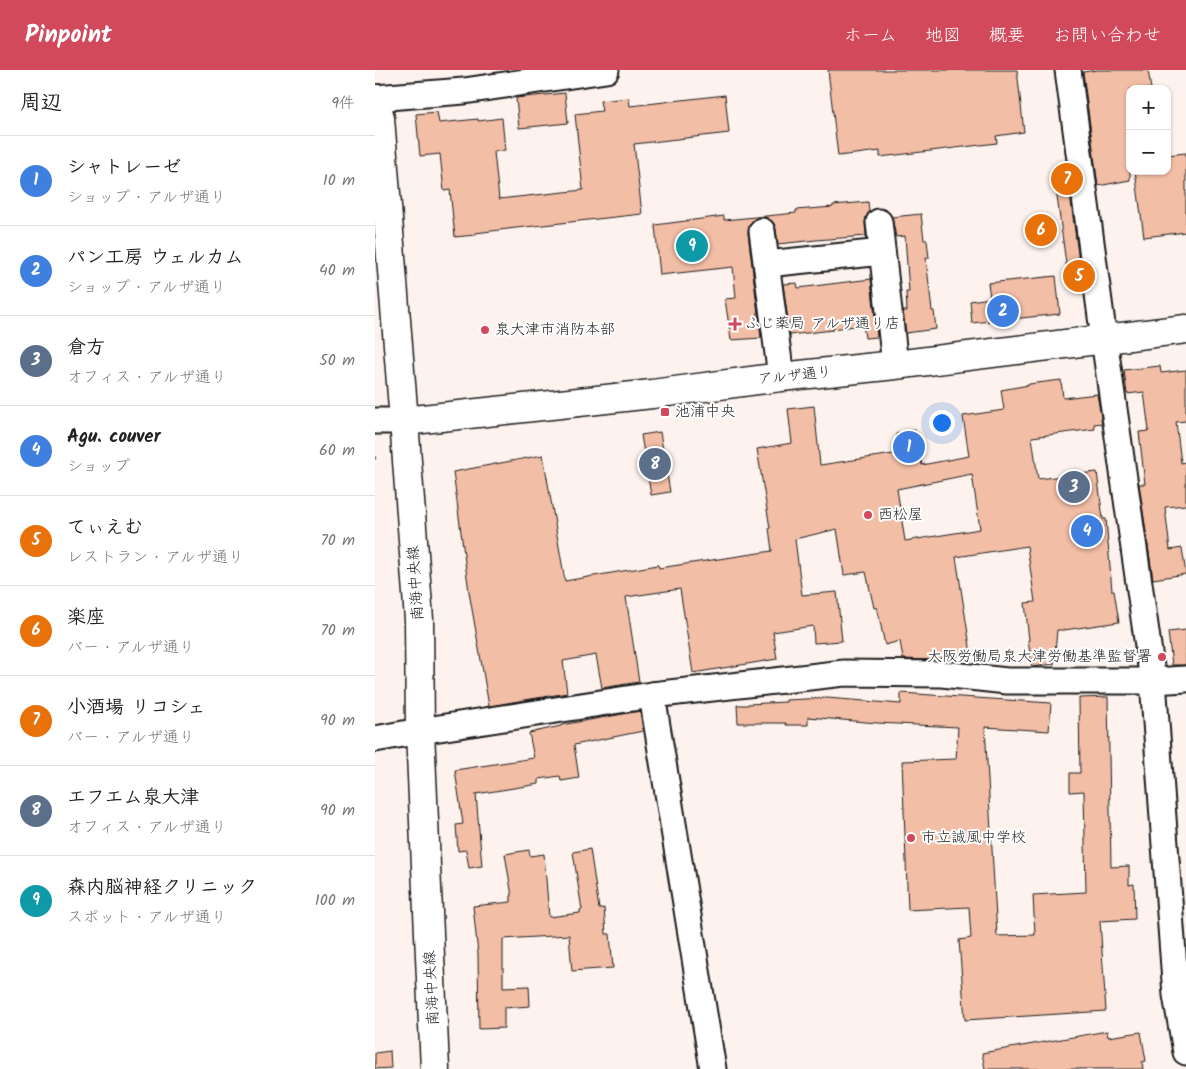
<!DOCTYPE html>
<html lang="ja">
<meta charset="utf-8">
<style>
body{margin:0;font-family:Kalam,"Klee One",sans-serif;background:#f2f2f2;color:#222}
.controls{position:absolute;right:15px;top:15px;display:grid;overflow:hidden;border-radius:10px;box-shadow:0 1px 4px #0004}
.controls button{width:45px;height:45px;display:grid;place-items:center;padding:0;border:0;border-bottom:1px solid #e0e0e0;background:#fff;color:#222;font:25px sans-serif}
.you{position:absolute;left:566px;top:352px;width:18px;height:18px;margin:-12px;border:4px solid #fff;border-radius:50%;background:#1a73e8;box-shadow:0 0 0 8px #1a73e833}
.badge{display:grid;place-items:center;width:32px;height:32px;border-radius:50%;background:#d1495b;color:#fff;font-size:16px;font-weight:700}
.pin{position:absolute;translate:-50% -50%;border:2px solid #fff;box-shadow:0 1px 5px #0006}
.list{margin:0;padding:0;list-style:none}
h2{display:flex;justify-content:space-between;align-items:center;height:65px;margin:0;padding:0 20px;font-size:21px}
h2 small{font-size:16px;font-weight:400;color:#767676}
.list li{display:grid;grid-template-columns:32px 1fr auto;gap:15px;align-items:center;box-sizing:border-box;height:90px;padding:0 20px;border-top:1px solid #e0e0e0}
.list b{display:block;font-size:19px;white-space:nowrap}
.list p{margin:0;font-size:16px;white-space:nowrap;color:#767676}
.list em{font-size:16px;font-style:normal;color:#767676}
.map{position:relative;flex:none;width:811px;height:999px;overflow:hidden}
header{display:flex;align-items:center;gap:30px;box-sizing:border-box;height:70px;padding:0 25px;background:#d1495b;color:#fff}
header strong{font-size:24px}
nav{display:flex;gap:28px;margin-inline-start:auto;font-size:18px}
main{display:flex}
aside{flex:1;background:#fff}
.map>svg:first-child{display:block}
.building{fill:#f3bea6;stroke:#1c1c1c;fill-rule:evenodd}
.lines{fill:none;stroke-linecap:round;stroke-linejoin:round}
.minor-casing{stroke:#1c1c1c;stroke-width:29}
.tertiary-casing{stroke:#1c1c1c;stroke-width:31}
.path{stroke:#1c1c1c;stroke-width:3;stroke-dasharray:1 4;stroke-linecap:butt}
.minor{stroke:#fff;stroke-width:25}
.tertiary{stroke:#fff;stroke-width:28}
.poi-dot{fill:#d1495b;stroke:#fff;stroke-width:2}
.labels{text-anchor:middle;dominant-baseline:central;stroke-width:4;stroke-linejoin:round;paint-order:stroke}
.poi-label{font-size:15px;fill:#1c1c1c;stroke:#fff;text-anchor:start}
.street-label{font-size:15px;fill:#1c1c1c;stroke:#fff}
</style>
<header>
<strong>Pinpoint</strong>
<nav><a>ホーム</a><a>地図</a><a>概要</a><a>お問い合わせ</a></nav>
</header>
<main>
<aside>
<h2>周辺<small>9件</small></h2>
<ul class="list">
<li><span class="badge" style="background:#3f7fe0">1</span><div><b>シャトレーゼ</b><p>ショップ · アルザ通り</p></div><em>10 m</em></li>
<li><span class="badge" style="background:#3f7fe0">2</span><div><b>パン工房 ウェルカム</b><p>ショップ · アルザ通り</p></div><em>40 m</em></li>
<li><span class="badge" style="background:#5c6f8a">3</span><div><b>倉方</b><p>オフィス · アルザ通り</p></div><em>50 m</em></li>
<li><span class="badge" style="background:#3f7fe0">4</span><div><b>Agu. couver</b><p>ショップ</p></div><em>60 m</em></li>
<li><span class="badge" style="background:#e8710a">5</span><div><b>てぃえむ</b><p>レストラン · アルザ通り</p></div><em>70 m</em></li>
<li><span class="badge" style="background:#e8710a">6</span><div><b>楽座</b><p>バー · アルザ通り</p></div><em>70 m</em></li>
<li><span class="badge" style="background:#e8710a">7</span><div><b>小酒場 リコシェ</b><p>バー · アルザ通り</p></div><em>90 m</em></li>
<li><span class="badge" style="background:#5c6f8a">8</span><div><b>エフエム泉大津</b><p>オフィス · アルザ通り</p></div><em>90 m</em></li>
<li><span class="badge" style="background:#0f9aa8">9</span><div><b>森内脳神経クリニック</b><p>スポット · アルザ通り</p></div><em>100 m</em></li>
</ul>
</aside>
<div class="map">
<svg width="811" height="999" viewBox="0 0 811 999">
<rect width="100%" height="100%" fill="#fdf2ed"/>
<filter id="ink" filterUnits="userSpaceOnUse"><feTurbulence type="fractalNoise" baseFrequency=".02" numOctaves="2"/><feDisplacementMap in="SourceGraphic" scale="10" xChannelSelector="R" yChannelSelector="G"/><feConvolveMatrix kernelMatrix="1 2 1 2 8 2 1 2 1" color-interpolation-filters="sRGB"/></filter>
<g filter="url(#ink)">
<!-- building -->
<g class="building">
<polygon points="453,0 642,0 649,62 621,66 622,73 505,87 505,81 463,86"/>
<polygon points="722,0 773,0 776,19 755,19 755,110 723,116 708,2"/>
<polygon points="190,23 193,53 144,58 141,28"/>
<polygon points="350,25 354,63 259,74 267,144 141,158 100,163 100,165 80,167 75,120 69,121 65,84 45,86 41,44 62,42 64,53 103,49 103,51 127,48 130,80 119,82 124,129 208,120 200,44 227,41 225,31 254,28 255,36"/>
<polygon points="811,83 811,162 769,167 760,101 792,101 792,85"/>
<polygon points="692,102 707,214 694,216 679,104"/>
<polygon points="493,132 494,142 491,147 490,153 491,166 441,170 403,174 401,159 398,152 392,148 386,147 378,150 374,156 373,163 386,268 356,270 350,229 361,228 358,197 285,205 280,155 349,146 349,150 401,145 421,143 421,140 458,137 458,135"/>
<polygon points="546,144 549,170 552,170 554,188 551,188 557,241 559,241 561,259 531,263 528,241 532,241 531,222 534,222 530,166 521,167 517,147"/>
<polygon points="681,206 685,244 597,253 595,231 615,228 613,213"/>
<polygon points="496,209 502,267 490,268 488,255 457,259 458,260 415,265 408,214 422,213 423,218"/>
<polygon points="785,296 786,303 811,300 811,351 801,352 806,393 811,392 811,435 790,437 795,480 807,478 811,504 778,509 764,414 770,414 764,362 774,361 769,322 752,324 749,300"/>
<path d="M686,310L688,328L722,324L727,353L719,354L720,359L657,367L663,409L722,402L728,449H731L737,521H739L744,552L689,560H682L679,594L657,597L653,570H654L650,533L660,532L652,476L581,487L596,583L558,590L528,589L525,571L510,575L502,537L499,538L491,502L469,505L462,459L420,469L427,525L462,522L467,571L439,573L438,556L398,562L402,589L318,603L305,519L251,527L264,612L227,618L221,585L188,591L192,623L114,636L94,522L78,402L168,385L190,511L283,495L284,498L397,481L394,458H395L382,379L417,373L413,339L439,336L445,395L525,383L521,364L540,360L547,395L594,386L588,346L629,340L626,320L654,315V314ZM597,404L605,459L530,471L522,419Z"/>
<polygon points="285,362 295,422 276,425 266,365"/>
<polygon points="811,560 811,595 797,595 793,562"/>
<polygon points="526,623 676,633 674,661 610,657 622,866 660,865 658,825 711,822 709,721 695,722 695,703 705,703 704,628 733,627 736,797 754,796 754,815 759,814 760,849 725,851 731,941 590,950 584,870 596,868 594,837 533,840 527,691 581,689 583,657 502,653 433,647 433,655 411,655 411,653 363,653 362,635 373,635 373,634 411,632 411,630 452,628 526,634"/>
<polygon points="265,641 268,661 199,675 204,708 186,711 185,706 164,709 164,714 101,724 107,796 94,798 91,780 83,781 81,755 88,754 80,700 159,688 154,663 186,656 186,655"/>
<polygon points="215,779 224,839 229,838 231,864 235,864 238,898 197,901 194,865 128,869 128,917 154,916 155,936 129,938 129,958 104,959 103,884 98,836 136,832 136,826 137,826 130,784 154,780 155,786 169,784 174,847 205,843 205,840 207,840 198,782"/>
<polygon points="732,961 733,967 766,962 771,991 767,992 768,999 610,999 607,983"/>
<polygon points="15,981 16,998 0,999 0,983"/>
</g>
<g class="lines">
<defs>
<g id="minor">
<polyline points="693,0 729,269 778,611 801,925 811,982"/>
<polyline points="0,28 89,21 231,0"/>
<polyline points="504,152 520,295"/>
<polyline points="387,161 406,307"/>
<polyline points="392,194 507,182"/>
<polyline points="0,351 29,351"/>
<polyline points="277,625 338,999"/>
<polyline points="0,669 45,661 277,625 469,603 567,604 632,611 778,611 811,609"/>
</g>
<g id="tertiary">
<polyline points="0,29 5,48 29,351 44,550 45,661 60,999"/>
<polyline points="29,351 277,324 406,307 520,295 811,259"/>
</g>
</defs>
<!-- minor casing -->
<use href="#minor" class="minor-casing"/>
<!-- tertiary casing -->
<use href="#tertiary" class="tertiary-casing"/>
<!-- path -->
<polyline class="path" points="0,388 2,388"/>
<!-- minor -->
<use href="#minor" class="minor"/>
<!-- tertiary -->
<use href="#tertiary" class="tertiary"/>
</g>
</g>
<!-- markers -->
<g class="poi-dot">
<path d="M357.5 246.5h5v5h5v5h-5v5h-5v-5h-5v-5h5z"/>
<circle cx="110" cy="260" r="5"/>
<rect x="285" y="337" width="10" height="10" rx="2.5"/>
<circle cx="493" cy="445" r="5"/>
<circle cx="787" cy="587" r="5"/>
<circle cx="536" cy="768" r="5"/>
</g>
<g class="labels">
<!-- poi labels -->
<g class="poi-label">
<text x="370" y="254">ふじ薬局 アルザ通り店</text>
<text x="120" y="260">泉大津市消防本部</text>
<text x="300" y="342">池浦中央</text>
<text x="503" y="445">西松屋</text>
<text x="777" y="587" text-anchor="end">大阪労働局泉大津労働基準監督署</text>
<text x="546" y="768">市立誠風中学校</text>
</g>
<!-- street labels -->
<g class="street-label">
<text transform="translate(420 306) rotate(-6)">アルザ通り</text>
<text transform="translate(41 513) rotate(-94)">南海中央線</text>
<text transform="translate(57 918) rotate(-93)">南海中央線</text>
</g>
</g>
</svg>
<div class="controls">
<button>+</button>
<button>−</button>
</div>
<div class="you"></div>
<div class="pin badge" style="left:534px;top:377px;background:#3f7fe0">1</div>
<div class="pin badge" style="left:628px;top:241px;background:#3f7fe0">2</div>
<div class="pin badge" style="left:699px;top:417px;background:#5c6f8a">3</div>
<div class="pin badge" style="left:712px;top:461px;background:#3f7fe0">4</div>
<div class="pin badge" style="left:704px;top:206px;background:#e8710a">5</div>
<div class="pin badge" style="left:666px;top:160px;background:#e8710a">6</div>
<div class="pin badge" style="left:692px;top:109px;background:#e8710a">7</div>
<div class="pin badge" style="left:280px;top:394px;background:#5c6f8a">8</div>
<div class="pin badge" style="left:317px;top:176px;background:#0f9aa8">9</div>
</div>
</main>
